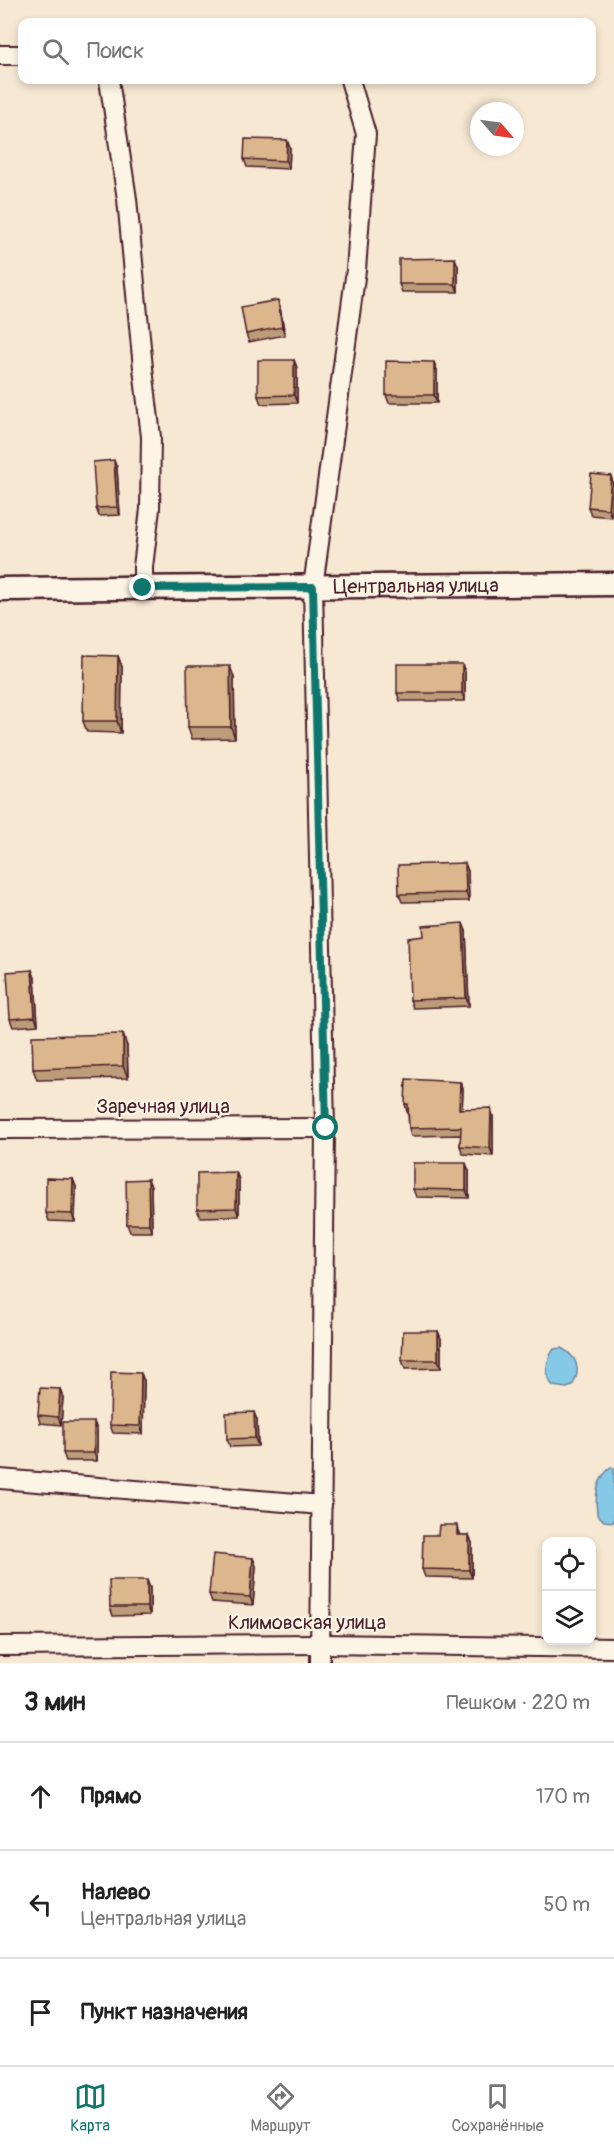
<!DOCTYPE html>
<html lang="ru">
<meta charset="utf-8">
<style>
body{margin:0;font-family:Pangolin,sans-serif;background:#f6f6f6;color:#222}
.controls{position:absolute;right:18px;bottom:18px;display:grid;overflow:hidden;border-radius:12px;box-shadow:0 3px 9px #0003}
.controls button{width:54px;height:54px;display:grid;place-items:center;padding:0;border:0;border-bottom:2px solid #e0e0e0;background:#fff;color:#222;font:30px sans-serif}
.compass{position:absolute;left:470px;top:102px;width:54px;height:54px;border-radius:50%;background:#fff;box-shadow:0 3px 9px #0003;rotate:118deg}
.stop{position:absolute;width:18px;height:18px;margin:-14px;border:4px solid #0f766e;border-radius:50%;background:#fff}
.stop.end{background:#0f766e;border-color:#fff;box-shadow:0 2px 6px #0008}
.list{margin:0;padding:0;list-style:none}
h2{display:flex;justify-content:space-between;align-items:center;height:78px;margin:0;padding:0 24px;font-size:26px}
h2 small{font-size:20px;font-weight:400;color:#767676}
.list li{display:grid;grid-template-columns:39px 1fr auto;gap:18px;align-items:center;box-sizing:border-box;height:108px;padding:0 24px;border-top:2px solid #e0e0e0}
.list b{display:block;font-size:22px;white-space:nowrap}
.list p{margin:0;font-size:20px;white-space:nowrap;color:#767676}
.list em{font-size:20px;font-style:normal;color:#767676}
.icon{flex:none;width:33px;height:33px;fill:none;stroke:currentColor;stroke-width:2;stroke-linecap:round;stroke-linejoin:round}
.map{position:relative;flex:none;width:614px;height:1663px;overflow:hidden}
.search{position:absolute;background:#fff;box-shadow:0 3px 9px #0003;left:18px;right:18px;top:18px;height:66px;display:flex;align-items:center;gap:15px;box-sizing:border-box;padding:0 21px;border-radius:12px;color:#767676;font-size:22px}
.sheet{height:402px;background:#fff}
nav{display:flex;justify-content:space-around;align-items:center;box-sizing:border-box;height:84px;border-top:2px solid #e0e0e0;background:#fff;font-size:16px;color:#767676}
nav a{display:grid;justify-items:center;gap:3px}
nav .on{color:#0f766e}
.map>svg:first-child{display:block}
.water{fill:#86c9e7;stroke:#6e859c;stroke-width:1.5}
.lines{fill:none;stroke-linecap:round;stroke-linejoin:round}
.minor-casing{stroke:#4a1f2b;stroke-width:22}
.tertiary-casing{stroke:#4a1f2b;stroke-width:27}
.minor{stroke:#fcf5e5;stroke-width:18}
.tertiary{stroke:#fcf5e5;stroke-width:22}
.wall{fill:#bd9d79;stroke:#4a1f2b;stroke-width:1.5}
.shaded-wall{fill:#9a7f63;stroke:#4a1f2b;stroke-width:1.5}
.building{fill:#dcb68d;stroke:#4a1f2b;stroke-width:1.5}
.route{stroke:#0f766e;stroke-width:8}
.labels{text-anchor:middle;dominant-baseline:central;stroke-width:4.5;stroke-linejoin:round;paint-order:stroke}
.street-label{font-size:20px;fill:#4a1f2b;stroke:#fcf5e5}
</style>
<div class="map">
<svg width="614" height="1663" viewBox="0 0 614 1663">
<rect width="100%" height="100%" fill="#f6e8d3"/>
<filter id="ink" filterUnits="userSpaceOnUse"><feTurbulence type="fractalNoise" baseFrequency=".0167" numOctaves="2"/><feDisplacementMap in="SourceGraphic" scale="12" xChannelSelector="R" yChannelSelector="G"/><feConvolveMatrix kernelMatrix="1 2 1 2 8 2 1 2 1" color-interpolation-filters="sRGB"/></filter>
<g filter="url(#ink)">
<!-- water -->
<g class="water">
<path d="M561,1348C577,1356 582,1370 572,1386L567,1388L553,1386C544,1376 546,1360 554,1349Z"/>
<path d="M611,1467L614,1468V1522L604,1521L597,1514C595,1495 596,1480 611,1467Z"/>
</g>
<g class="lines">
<defs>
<g id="minor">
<polyline points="0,55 22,55"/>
<polyline points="109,80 127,199 143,368 151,437 150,509 143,567 143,588"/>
<polyline points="0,1129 325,1128"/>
<polyline points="0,1479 322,1505"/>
<polyline points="0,1646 321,1644 614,1648"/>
<polyline points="320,1663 325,1128 313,587 356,270 366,134 350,80"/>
</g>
<g id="tertiary">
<path id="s1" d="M0,589L614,584"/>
</g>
</defs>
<!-- minor casing -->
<use href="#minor" class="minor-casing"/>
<!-- tertiary casing -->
<use href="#tertiary" class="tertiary-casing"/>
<!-- minor -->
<use href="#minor" class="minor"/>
<!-- tertiary -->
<use href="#tertiary" class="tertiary"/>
</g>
<!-- wall -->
<g class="wall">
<polygon points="287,140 290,148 289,169 247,167 244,159"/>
<polygon points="458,266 458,292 402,292 399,284"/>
<polygon points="278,300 280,308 285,335 249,342 246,334"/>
<polygon points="294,360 297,368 297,403 261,404 258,396"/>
<polygon points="437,370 437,403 389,403 386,395"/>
<polygon points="117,468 120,515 99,516 96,508"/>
<polygon points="611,476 613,484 611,517 591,515 588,507"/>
<polygon points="118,656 122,667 121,733 87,732 83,721"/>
<polygon points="465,672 465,701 400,701 397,693"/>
<polygon points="234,677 235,738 192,739 188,727"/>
<polygon points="468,871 469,901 402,902 399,894"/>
<polygon points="466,931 469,1006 413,1008 410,1000"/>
<polygon points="32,970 35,978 38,1025 13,1027 10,1019"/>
<polygon points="127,1046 128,1078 37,1080 33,1069"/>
<polygon points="460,1082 463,1089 462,1109 493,1116 493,1156 463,1154 460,1146 461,1135 411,1136 409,1128 408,1112 407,1112 405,1104"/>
<polygon points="469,1171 469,1198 416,1197 413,1189"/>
<polygon points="236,1172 239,1180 239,1216 200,1217 197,1209"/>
<polygon points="73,1179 76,1187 75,1222 49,1221 46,1213"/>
<polygon points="148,1179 151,1187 152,1232 130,1232 127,1224"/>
<polygon points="438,1331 441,1339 441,1368 405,1369 402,1360"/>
<polygon points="144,1381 143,1434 113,1433 110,1425"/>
<polygon points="60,1389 63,1397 61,1425 40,1423 38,1415"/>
<polygon points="257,1420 258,1446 230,1447 227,1439"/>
<polygon points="94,1422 97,1430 97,1461 66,1461 63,1453"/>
<polygon points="460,1533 460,1535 469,1535 472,1543 472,1578 425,1577 422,1569 438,1535"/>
<polygon points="253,1558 256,1566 253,1605 212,1602 209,1594"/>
<polygon points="150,1588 150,1615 113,1616 110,1607"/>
</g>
<!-- shaded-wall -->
<g class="shaded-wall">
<polygon points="287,140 290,148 289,169 286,161"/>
<polygon points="455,258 458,266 458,292 455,284"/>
<polygon points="278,300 280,308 285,335 282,327"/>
<polygon points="294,360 297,368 297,403 294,395"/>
<polygon points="434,362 437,370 437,403 434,395"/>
<polygon points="114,460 117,468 120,515 117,507"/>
<polygon points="611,476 613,484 611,517 608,509"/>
<polygon points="118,656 122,667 121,733 117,721"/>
<polygon points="462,664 465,672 465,701 462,693"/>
<polygon points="230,666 234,677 235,738 231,727"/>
<polygon points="465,863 468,871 469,901 466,893"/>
<polygon points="463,923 466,931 469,1006 466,998"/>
<polygon points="32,970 35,978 38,1025 35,1017"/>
<polygon points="123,1034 127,1046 128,1078 123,1066"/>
<polygon points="460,1082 463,1089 462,1117 459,1109"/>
<polygon points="491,1108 493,1116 493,1156 490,1148"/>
<polygon points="466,1163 469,1171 469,1198 466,1190"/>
<polygon points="236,1172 239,1180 239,1216 236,1208"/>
<polygon points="73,1179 76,1187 75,1222 72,1214"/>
<polygon points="148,1179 151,1187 152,1232 149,1224"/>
<polygon points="438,1331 441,1339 441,1368 438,1360"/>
<polygon points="141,1373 144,1381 143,1434 140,1426"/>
<polygon points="60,1389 63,1397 61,1425 58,1417"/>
<polygon points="254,1412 257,1420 258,1446 255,1438"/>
<polygon points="94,1422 97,1430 97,1461 94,1453"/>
<polygon points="457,1525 460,1533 460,1543 457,1535"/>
<polygon points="469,1535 472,1543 472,1578 469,1570"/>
<polygon points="253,1558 256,1566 253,1605 250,1597"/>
<polygon points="147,1580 150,1588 150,1615 147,1607"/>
</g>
<!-- building -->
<g class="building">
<polygon points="245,139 287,140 286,161 244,159"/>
<polygon points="455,258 455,284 399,284 399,259"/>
<polygon points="278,300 282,327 246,334 241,307"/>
<polygon points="258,360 294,360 294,395 258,396"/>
<polygon points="386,361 434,362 434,395 386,395"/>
<polygon points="114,460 117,507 96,508 93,462"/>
<polygon points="591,474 611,476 608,509 588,507"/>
<polygon points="84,655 118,656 117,721 83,721"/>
<rect x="397" y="664" width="65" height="29"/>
<polygon points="187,666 230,666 231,727 188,727"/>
<polygon points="465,863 466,893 399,894 398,865"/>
<polygon points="463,923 466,998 410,1000 408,938 424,936 423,926"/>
<polygon points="32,970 35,1017 10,1019 7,972"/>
<polygon points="123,1034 123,1066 33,1069 32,1036"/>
<polygon points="406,1079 460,1082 459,1109 491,1108 490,1148 460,1146 461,1127 409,1128 408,1104 405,1104"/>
<polygon points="413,1163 466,1163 466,1190 413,1189"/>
<polygon points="236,1172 236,1208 197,1209 197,1173"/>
<polygon points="46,1178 73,1179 72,1214 46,1213"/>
<polygon points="148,1179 149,1224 127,1224 126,1180"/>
<polygon points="403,1331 438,1331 438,1360 402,1360"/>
<polygon points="111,1372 141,1373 140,1426 110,1425"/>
<polygon points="40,1388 60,1389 58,1417 38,1415"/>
<polygon points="254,1412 255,1438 227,1439 226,1413"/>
<rect x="63" y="1422" width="31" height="31"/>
<polygon points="439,1525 457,1525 457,1535 469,1535 469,1570 422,1569 423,1535 438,1535"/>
<polygon points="213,1554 253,1558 250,1597 209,1594"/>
<polygon points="109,1580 147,1580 147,1607 110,1607"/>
</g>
</g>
<g class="lines" filter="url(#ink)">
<!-- route -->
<polyline class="route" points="143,588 313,587 326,1128"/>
</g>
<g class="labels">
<!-- street labels -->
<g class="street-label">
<text stroke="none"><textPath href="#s1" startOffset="416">Центральная улица</textPath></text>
<text x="163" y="1106">Заречная улица</text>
<text x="307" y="1622">Климовская улица</text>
</g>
</g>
</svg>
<div class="controls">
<button><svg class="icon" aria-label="locate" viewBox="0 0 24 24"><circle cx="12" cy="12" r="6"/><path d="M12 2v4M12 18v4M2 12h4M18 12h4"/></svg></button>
<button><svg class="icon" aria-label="layers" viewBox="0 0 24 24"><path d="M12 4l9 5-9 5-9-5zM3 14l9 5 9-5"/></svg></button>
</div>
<svg class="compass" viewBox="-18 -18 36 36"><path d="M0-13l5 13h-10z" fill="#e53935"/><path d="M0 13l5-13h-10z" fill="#767676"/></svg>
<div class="stop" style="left:326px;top:1128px"></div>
<div class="stop end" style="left:143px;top:588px"></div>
<div class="search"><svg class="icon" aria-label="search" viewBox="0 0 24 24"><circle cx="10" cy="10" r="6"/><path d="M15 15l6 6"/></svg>Поиск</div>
</div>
<section class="sheet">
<h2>3 мин<small>Пешком · 220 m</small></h2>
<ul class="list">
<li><svg class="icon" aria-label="ahead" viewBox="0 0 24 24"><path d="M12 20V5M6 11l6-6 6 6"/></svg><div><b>Прямо</b></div><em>170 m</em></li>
<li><svg class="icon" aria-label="left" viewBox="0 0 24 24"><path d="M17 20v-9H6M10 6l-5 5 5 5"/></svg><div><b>Налево</b><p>Центральная улица</p></div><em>50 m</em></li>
<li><svg class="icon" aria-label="arrive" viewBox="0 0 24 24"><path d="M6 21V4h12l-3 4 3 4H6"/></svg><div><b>Пункт назначения</b></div></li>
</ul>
</section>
<nav>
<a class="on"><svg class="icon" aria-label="map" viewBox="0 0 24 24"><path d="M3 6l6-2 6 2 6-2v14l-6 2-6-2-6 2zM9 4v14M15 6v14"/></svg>Карта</a>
<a><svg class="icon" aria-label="directions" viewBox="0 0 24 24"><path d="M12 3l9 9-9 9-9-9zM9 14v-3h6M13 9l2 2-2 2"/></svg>Маршрут</a>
<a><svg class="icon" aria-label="saved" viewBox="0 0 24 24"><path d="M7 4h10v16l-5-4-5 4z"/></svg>Сохранённые</a>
</nav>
